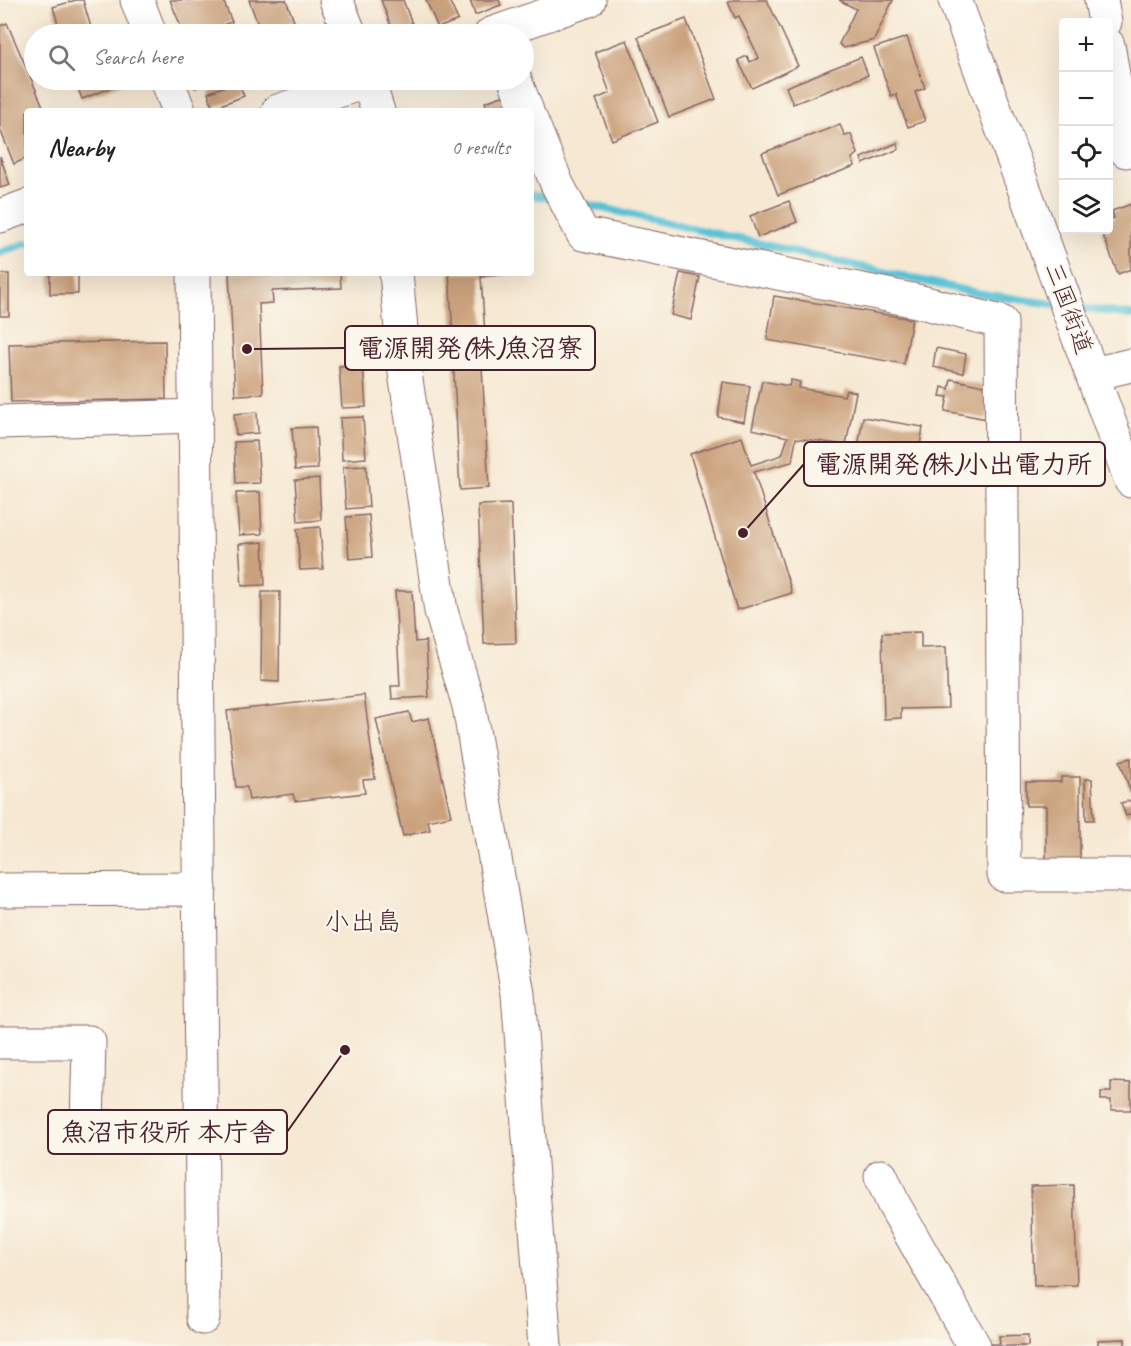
<!DOCTYPE html>
<meta charset="utf-8">
<style>
body{margin:0;font-family:Caveat,"Klee One",sans-serif;background:#f6f6f6;color:#222}
.controls{position:absolute;right:18px;top:18px;display:grid;overflow:hidden;border-radius:6px;box-shadow:0 6px 24px #0002}
.controls button{width:54px;height:54px;display:grid;place-items:center;padding:0;border:0;border-bottom:2px solid #e0e0e0;background:#fff;color:#222;font:30px sans-serif}
.list{margin:0;padding:0;list-style:none}
h2{display:flex;justify-content:space-between;align-items:center;height:78px;margin:0;padding:0 24px;font-size:26px}
h2 small{font-size:20px;font-weight:400;color:#767676}
.icon{flex:none;width:33px;height:33px;fill:none;stroke:currentColor;stroke-width:2;stroke-linecap:round;stroke-linejoin:round}
.map{position:relative;flex:none;width:1131px;height:1346px;overflow:hidden}
.search{position:absolute;background:#fff;box-shadow:0 6px 24px #0002;left:24px;top:24px;width:510px;height:66px;display:flex;align-items:center;gap:15px;box-sizing:border-box;padding:0 21px;border-radius:33px;color:#767676;font-size:22px}
.panel{position:absolute;background:#fff;box-shadow:0 6px 24px #0002;left:24px;top:108px;width:510px;height:168px;border-radius:6px}
.map>svg:first-child{display:block}
.lines{fill:none;stroke-linecap:round;stroke-linejoin:round}
.stream{stroke:#58c1d5;stroke-width:8}
.building{fill:#caa17c}
.minor-casing{stroke:#866565;stroke-width:35}
.highway-casing{stroke:#866565;stroke-width:35}
.minor{stroke:#fff;stroke-width:33}
.highway{stroke:#fff;stroke-width:33}
.labels{text-anchor:middle;dominant-baseline:central;stroke-width:4.5;stroke-linejoin:round;paint-order:stroke}
.street-label{font-size:24px;fill:#4a1f2b;stroke:#fbf7ec}
.neighbourhood-label{font-size:26px;fill:#4a1f2b;stroke:#fbf7ec}
.leader{fill:none;stroke:#4a1f2b;stroke-width:2}
.callout-dot{fill:#4a1f2b;stroke:#fbf7ec;stroke-width:2}
.callout{fill:#fbf7ec;stroke:#4a1f2b;stroke-width:2}
.callout-label{font-size:26px;text-anchor:middle;font-weight:bold;fill:#4a1f2b}
</style>
<div class="map">
<svg width="1131" height="1346" viewBox="0 0 1131 1346">
<rect width="100%" height="100%" fill="#fbf7ec"/>
<filter id="ink" filterUnits="userSpaceOnUse"><feTurbulence type="fractalNoise" baseFrequency=".0167" numOctaves="2"/><feDisplacementMap in="SourceGraphic" scale="12" xChannelSelector="R" yChannelSelector="G"/><feConvolveMatrix kernelMatrix="1 2 1 2 8 2 1 2 1" color-interpolation-filters="sRGB"/></filter>
<filter id="wash" filterUnits="userSpaceOnUse"><feTurbulence type="fractalNoise" baseFrequency=".008" numOctaves="4" result="noise"/><feDisplacementMap in="SourceGraphic" scale="24" xChannelSelector="R" yChannelSelector="G"/><feGaussianBlur stdDeviation="1.35" result="paint"/><feColorMatrix in="noise" values="0 0 0 0 0 0 0 0 0 0 0 0 0 0 0 0 0 1.4 0 .05"/><feComposite in="paint" operator="in"/></filter>
<g filter="url(#wash)">
<rect width="100%" height="100%" fill="#f6e8d2"/>
<g class="lines">
<!-- stream -->
<g class="stream">
<polyline points="531,195 555,199"/>
<polyline points="576,202 976,293 1059,305"/>
<polyline points="0,253 27,243"/>
<polyline points="1075,307 1131,315"/>
</g>
</g>
<g id="blocks">
<!-- building -->
<g class="building">
<polygon points="76,0 83,0 92,31 61,34 53,7"/>
<polygon points="170,0 223,0 232,22 225,24 228,32 221,34 184,34"/>
<polygon points="249,0 286,0 294,21 261,33"/>
<polygon points="381,0 403,0 416,34 394,34"/>
<polygon points="426,0 449,0 458,20 438,28"/>
<polygon points="470,0 499,0 501,5 475,15"/>
<polygon points="733,0 767,0 798,66 752,88 738,60 747,56 750,62 759,58 739,16 735,18 728,2"/>
<polygon points="839,0 893,0 874,40 844,48 839,44 856,9"/>
<polygon points="686,19 716,99 669,117 638,37"/>
<polygon points="7,23 45,111 27,111 27,158 14,164 0,129 0,26"/>
<polygon points="907,37 925,88 915,92 925,121 908,127 896,94 891,96 874,48"/>
<polygon points="627,40 658,122 612,140 596,99 610,93 595,52"/>
<polygon points="861,57 868,75 793,104 786,87"/>
<polygon points="75,80 122,80 124,83 82,99"/>
<polygon points="192,80 218,80 195,88"/>
<polygon points="238,81 244,96 213,108 208,93"/>
<polygon points="505,95 511,111 488,111 485,102"/>
<polygon points="840,125 845,136 851,134 858,154 852,158 855,166 778,195 762,153"/>
<polygon points="897,143 899,149 863,164 861,158"/>
<polygon points="0,156 10,185 0,188"/>
<polygon points="789,201 797,222 758,237 750,216"/>
<polygon points="1131,204 1131,269 1118,274 1101,230 1108,230 1108,220 1114,218 1112,211"/>
<rect x="50" y="273" width="28" height="21"/>
<polygon points="229,273 340,273 341,288 272,291 273,303 259,304 263,394 235,395"/>
<polygon points="449,273 518,273 481,277 485,334 453,336"/>
<polygon points="680,273 700,277 691,320 671,315"/>
<rect x="0" y="274" width="9" height="42"/>
<polygon points="774,296 912,319 904,364 767,340"/>
<polygon points="165,341 166,399 11,402 9,344"/>
<polygon points="936,348 966,354 963,373 933,367"/>
<polygon points="494,353 495,367 482,368 489,488 460,490 453,355"/>
<polygon points="363,365 366,407 342,408 339,366"/>
<polygon points="951,379 993,388 987,419 945,411 948,397 940,396 942,387 949,389"/>
<polygon points="791,380 800,382 799,388 844,396 846,390 856,392 846,445 796,438 792,462 754,472 792,593 737,610 690,454 742,437 751,465 782,455 788,437 752,429 762,381 789,386"/>
<polygon points="723,382 750,386 744,422 718,417"/>
<polygon points="257,412 258,433 236,435 234,414"/>
<polygon points="363,417 366,458 342,460 340,418"/>
<polygon points="863,417 923,427 916,470 856,460"/>
<polygon points="316,427 318,469 295,470 292,428"/>
<polygon points="257,441 260,483 236,484 234,442"/>
<polygon points="366,466 369,507 346,509 343,467"/>
<polygon points="319,478 321,520 298,522 295,480"/>
<polygon points="260,492 262,534 239,535 236,493"/>
<polygon points="511,504 516,643 484,644 478,505"/>
<polygon points="369,515 372,557 349,559 346,517"/>
<polygon points="320,527 323,569 300,570 297,529"/>
<polygon points="263,542 265,585 242,586 239,544"/>
<polygon points="395,591 412,591 415,642 426,641 429,697 392,699 391,686 400,686"/>
<polygon points="262,592 280,592 279,682 261,681"/>
<polygon points="921,632 921,648 946,647 948,708 901,709 901,718 884,719 882,633"/>
<polygon points="364,695 375,779 363,780 365,793 295,801 293,794 249,800 247,787 236,787 227,711"/>
<polygon points="409,712 412,722 429,718 451,816 428,821 430,830 403,836 376,719"/>
<polygon points="1131,758 1131,793 1120,761"/>
<polygon points="1061,777 1080,777 1080,864 1046,860 1046,806 1026,806 1026,782 1061,782"/>
<polygon points="1085,779 1092,779 1094,820 1086,820"/>
<polygon points="1131,800 1131,814 1126,816 1121,803"/>
<polygon points="1111,1082 1131,1083 1131,1110 1111,1110 1111,1100 1101,1100 1101,1092 1111,1092"/>
<polygon points="1074,1185 1077,1285 1034,1286 1031,1186"/>
<polygon points="1028,1335 1028,1346 991,1346 991,1344 1000,1344 999,1336"/>
<polygon points="1125,1339 1125,1346 1098,1346 1098,1340"/>
</g>
</g>
</g>
<g filter="url(#ink)">
<use href="#blocks" fill-opacity="0" stroke="#866565" stroke-width="1.5"/>
<g class="lines">
<defs>
<g id="minor">
<polyline points="137,0 150,34"/>
<polyline points="336,0 350,34"/>
<polyline points="1101,0 1105,22"/>
<polyline points="491,34 589,0"/>
<polyline points="1108,45 1126,151 1131,149"/>
<polyline points="167,80 179,111"/>
<polyline points="368,80 378,111"/>
<polyline points="515,80 527,111"/>
<polyline points="278,111 371,80"/>
<polyline points="531,120 557,184 583,234 917,301 1001,322 1004,875 1131,875"/>
<polyline points="0,216 27,206"/>
<polyline points="194,273 203,1318"/>
<polyline points="396,273 405,373 441,611 469,706 518,994 545,1346"/>
<polyline points="1093,374 1131,365"/>
<polyline points="0,422 197,416"/>
<polyline points="0,890 200,889"/>
<polyline points="0,1042 89,1042 87,1127 201,1126"/>
<polyline points="881,1176 893,1203 974,1346"/>
</g>
<polyline id="highway" points="955,0 1131,481"/>
</defs>
<!-- minor casing -->
<use href="#minor" class="minor-casing"/>
<!-- highway casing -->
<use href="#highway" class="highway-casing"/>
<!-- minor -->
<use href="#minor" class="minor"/>
<!-- highway -->
<use href="#highway" class="highway"/>
</g>
</g>
<g class="labels">
<!-- street labels -->
<g class="street-label">
<text transform="translate(1069 308) rotate(70)">三国街道</text>
</g>
<!-- neighbourhood labels -->
<g class="neighbourhood-label">
<text x="363" y="921">小出島</text>
</g>
</g>
<!-- callouts -->
<path class="leader" d="M247 349L345 348M743 533L804 464M345 1050L287 1132"/>
<g class="callout-dot">
<circle cx="247" cy="349" r="6"/>
<circle cx="743" cy="533" r="6"/>
<circle cx="345" cy="1050" r="6"/>
</g>
<g class="callout">
<rect x="345" y="326" width="250" height="44" rx="6"/>
<rect x="804" y="442" width="301" height="44" rx="6"/>
<rect x="48" y="1110" width="239" height="44" rx="6"/>
</g>
<g class="callout-label">
<text x="470" y="357">電源開発(株)魚沼寮</text>
<text x="954" y="473">電源開発(株)小出電力所</text>
<text x="168" y="1141">魚沼市役所 本庁舎</text>
</g>
</svg>
<div class="controls">
<button>+</button>
<button>−</button>
<button><svg class="icon" aria-label="locate" viewBox="0 0 24 24"><circle cx="12" cy="12" r="6"/><path d="M12 2v4M12 18v4M2 12h4M18 12h4"/></svg></button>
<button><svg class="icon" aria-label="layers" viewBox="0 0 24 24"><path d="M12 4l9 5-9 5-9-5zM3 14l9 5 9-5"/></svg></button>
</div>
<div class="search"><svg class="icon" aria-label="search" viewBox="0 0 24 24"><circle cx="10" cy="10" r="6"/><path d="M15 15l6 6"/></svg>Search here</div>
<section class="panel">
<h2>Nearby<small>0 results</small></h2>
<ul class="list">
</ul>
</section>
</div>
